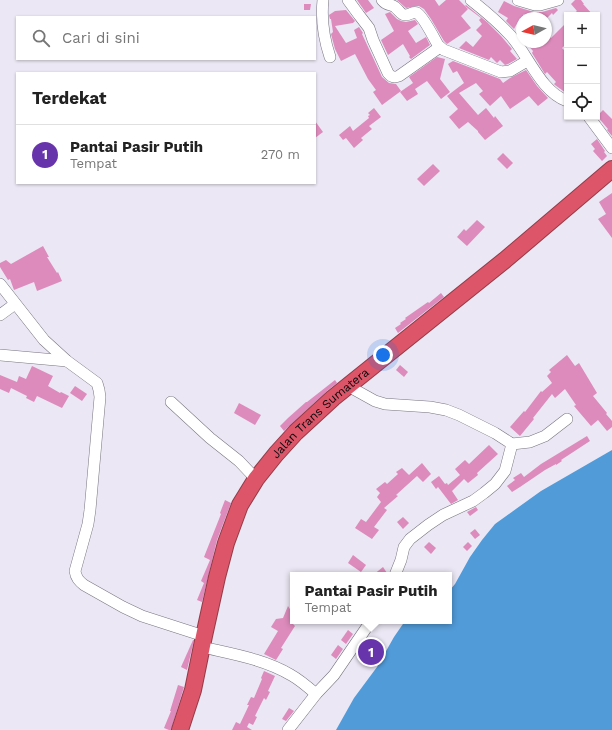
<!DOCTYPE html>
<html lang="id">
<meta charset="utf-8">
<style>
body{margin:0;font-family:"Work Sans",sans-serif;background:#f6f6f6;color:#222}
.controls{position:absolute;right:12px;top:12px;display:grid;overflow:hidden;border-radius:0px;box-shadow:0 1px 3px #0004}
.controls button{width:36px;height:36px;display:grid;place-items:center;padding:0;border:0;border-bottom:1px solid #e0e0e0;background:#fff;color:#222;font:20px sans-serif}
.compass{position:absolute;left:516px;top:12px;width:36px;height:36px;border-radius:50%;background:#fff;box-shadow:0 1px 3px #0004;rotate:262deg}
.you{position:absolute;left:383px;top:355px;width:14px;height:14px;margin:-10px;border:3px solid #fff;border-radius:50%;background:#1a73e8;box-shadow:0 0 0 6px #1a73e833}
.badge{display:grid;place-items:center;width:26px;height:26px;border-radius:50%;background:#6834ab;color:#fff;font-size:13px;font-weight:700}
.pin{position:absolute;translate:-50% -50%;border:2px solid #fff;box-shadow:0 1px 4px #0006}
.popup{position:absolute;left:290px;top:572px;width:162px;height:52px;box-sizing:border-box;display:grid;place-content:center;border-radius:0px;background:#fff;filter:drop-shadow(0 1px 3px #0005);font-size:13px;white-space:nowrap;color:#767676}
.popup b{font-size:15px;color:#222}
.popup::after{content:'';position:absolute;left:50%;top:100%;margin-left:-8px;border:8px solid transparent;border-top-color:#fff}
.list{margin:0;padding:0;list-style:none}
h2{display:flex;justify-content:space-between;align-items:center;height:52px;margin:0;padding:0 16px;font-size:17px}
h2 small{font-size:13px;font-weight:400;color:#767676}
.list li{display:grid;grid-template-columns:26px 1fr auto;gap:12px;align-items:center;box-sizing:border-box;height:60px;padding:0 16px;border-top:1px solid #e0e0e0}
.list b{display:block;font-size:15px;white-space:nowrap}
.list p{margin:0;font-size:13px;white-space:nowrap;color:#767676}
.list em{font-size:13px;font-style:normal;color:#767676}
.icon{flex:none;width:22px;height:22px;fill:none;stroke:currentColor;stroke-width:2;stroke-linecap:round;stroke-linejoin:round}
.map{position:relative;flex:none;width:612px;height:730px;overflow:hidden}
.search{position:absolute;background:#fff;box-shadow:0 1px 3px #0004;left:16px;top:16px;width:300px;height:44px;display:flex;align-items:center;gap:10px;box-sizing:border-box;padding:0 14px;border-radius:0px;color:#767676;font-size:15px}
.panel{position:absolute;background:#fff;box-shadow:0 1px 3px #0004;left:16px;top:72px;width:300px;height:112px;border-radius:0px}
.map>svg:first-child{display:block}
.water{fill:#519bd8}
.building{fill:#dd8bbc}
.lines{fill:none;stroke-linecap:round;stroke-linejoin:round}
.minor-casing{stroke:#78747f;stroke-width:12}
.highway-casing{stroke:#933b48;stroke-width:18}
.minor{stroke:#fff;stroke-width:11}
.highway{stroke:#dc5568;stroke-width:16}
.labels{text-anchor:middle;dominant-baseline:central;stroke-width:3;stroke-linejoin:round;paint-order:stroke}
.street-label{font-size:12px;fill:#0c0a0e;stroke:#ebe7f4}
</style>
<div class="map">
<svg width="612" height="730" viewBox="0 0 612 730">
<rect width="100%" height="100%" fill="#ebe7f4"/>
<!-- water -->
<polygon class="water" points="612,450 612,730 336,730 354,698 377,667 394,637 405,621 449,621 449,591 455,584 470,557 482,540 495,524 541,491"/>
<!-- building -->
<g class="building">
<polygon points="357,0 368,0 374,8 366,13"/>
<polygon points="397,0 435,0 439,6 446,0 459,0 468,9 461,16 471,28 447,44 444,41 431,19 424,9 419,6 416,6 406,8"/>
<polygon points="575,0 581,0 584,4 583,4 593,15 572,15 577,11 571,4"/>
<polygon points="504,1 514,6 534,12 536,14 537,12 542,12 556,8 558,10 553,15 552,13 547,18 528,18 524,14 521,19 520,18 514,29 506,21 508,18 498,12"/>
<polygon points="304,4 311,4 310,10 304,10"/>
<polygon points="466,5 487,22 501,36 512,49 510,51 517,59 508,64 505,65 500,60 497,63 491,57 489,60 459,48 466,41 473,47 482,36 476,30 482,24 479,20 481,18 465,6"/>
<polygon points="346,10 355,21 353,23 335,26 346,43 357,38 354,30 359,27 363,33 362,34 382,77 389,83 396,84 401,91 382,105 373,92 376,90 368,79 355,54 341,61 335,49 331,34 333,32 331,19 330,19 329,15 335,11"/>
<polygon points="390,12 397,19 401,21 406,22 415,20 418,24 408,31 416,43 426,37 430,45 411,59 409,57 410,56 403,44 388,55 381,40 394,31 385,14"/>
<polygon points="567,22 567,43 562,48 567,53 567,91 566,93 555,85 554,84 556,82 547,72 545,74 532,53 533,51 525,42 546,42 546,32 551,38"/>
<polygon points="437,57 445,59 440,79 450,92 441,99 427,81 415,89 418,94 407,101 400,92 413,83 409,77"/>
<polygon points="453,61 500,79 503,83 510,78 526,70 537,86 548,98 538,106 529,96 510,109 501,96 490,106 479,94 483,91 476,83 459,93 478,115 486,108 494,118 495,116 503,126 485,140 478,132 478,131 468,122 459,129 449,117 458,109 447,96 464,83 457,71 453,73 448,64"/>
<polygon points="374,108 381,117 369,126 372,129 361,138 363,140 354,148 346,138 343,140 339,135 350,126 353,131 369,118 368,116 370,115 368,113"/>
<polygon points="603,110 612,119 612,136 607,130 608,129 597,116"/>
<polygon points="315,121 323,132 315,138"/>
<polygon points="597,139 605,151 604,152 607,156 602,161 593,151 595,149 591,144"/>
<polygon points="503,153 513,163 507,169 497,159"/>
<polygon points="433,164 440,171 424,186 417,179"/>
<polygon points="612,193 612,238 598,219 606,214 599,202"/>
<polygon points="477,220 485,227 467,246 457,237 464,229 466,231"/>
<polygon points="43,246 49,257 47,257 57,273 58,272 62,281 37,291 34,282 14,290 10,279 8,280 0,267 0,263 6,260 11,264"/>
<polygon points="441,293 444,297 398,333 395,328 401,324 400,323 406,319 405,318 428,302 429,303"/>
<polygon points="567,355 575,366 579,363 597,393 593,396 607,413 606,414 612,421 612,427 607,431 598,420 591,426 574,406 576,405 565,389 555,398 552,394 533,418 534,419 520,436 510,427 524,411 525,412 541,391 542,392 552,383 547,376 551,372 549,370"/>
<polygon points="400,365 408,372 404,377 396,370"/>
<polygon points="32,366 53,376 48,386 60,393 61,392 69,396 62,408 37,396 34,402 26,398 27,396 11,388 9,393 0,389 0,375 17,382 19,376 26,379"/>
<polygon points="335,380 337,383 327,391 284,431 280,426 288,418 306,402 307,402"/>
<polygon points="75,386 87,394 82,401 70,393"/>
<polygon points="239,403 261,415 255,425 234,413"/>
<polygon points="587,436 590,441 561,460 562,461 556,465 556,464 545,470 520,487 512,492 507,486 515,480 513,478 521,473 524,477 541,464"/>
<polygon points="489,445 498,454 477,473 478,475 468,483 464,479 452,491 458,500 451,504 438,487 436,489 431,482 439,476 445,484 447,483 448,485 460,475 455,469 465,460 469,464"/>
<polygon points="422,463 431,474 423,482 417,476 396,495 398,496 384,508 387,510 374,527 379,530 372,539 355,528 361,519 366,522 381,502 377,497 380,493 376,489 385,482 387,484 398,474 396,472 402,468 409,475"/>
<polygon points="225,500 231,503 217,540 202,602 197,600 204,583 201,581 210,560 204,557 221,514 220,513"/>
<polygon points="476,507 478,510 470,516 467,512"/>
<polygon points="403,517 409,523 403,529 397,522"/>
<polygon points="475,529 480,535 475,539 470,533"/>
<polygon points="429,542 436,548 431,554 424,547"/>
<polygon points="468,542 472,546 467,551 463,547"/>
<polygon points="353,555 366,565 361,572 348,563"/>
<polygon points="383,567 387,573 384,575 373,575"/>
<polygon points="288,606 293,614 293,624 295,626 281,648 283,649 276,660 264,654 278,631 271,627 276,619 283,618"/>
<polygon points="348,630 353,634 346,644 341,640"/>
<polygon points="193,640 194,640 187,670 181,667"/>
<polygon points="338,645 343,649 336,659 331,655"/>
<polygon points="264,671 275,676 268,691 270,692 266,700 264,698 255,716 257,717 253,725 249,723 247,727 252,730 232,730 236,722 240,724 249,705 247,705 251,697 254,698 262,679 261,678"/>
<polygon points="178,685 184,687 171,730 169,730 164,728 171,711 170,711"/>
<polygon points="289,708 294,711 286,721 282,719"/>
</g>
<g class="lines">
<defs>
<g id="minor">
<path d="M323,0C321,19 324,39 330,57"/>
<path d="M348,0L359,15L369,28L373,40L388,73C391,77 394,78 399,76L440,47"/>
<path d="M382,0C388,7 390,3 395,7C399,10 401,15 405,15C410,15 413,11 417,13C423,16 434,38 438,45L440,47L444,50L501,72L510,71L527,61"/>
<path d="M471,0C485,11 499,23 511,36C528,55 541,92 567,101"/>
<polyline points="518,0 535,5 540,5 558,0"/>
<polyline points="589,117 612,148"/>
<path d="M0,284L44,340L67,361L97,383L99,390L100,397L90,510L88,524L75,571C76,578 79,581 84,585L123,607L142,616L204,636"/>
<polyline points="0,315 15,304"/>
<polyline points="0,355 67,361"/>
<polyline points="348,386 375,401 385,404 430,407 446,410 459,415 495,433 512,444 530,442 545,436 567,419"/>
<polyline points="171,402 210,438 239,461 256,479"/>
<polyline points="395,575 401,560 404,547 410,539 428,525 443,515 473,501 484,493 495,484 505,471 512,444"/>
<path d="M202,647C232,654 264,659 291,675C300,680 308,687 316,694"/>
<polyline points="288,730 316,694 334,675 371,621"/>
</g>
<g id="highway">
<path id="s1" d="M180,730L193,690L204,636L217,577L226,543L240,505L256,479L276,454L296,432L333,398L505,260L612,169"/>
</g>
</defs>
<!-- minor casing -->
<use href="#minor" class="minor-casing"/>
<!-- highway casing -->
<use href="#highway" class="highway-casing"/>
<!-- minor -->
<use href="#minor" class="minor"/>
<!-- highway -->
<use href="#highway" class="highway"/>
</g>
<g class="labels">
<!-- street labels -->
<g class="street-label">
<text stroke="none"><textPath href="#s1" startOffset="356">Jalan Trans Sumatera</textPath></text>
</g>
</g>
</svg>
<div class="controls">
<button>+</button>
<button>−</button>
<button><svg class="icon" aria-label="locate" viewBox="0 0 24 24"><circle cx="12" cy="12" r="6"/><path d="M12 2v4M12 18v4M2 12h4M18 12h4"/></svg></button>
</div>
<svg class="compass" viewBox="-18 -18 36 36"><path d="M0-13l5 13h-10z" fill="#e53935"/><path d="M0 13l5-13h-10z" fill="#767676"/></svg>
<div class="you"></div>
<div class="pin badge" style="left:371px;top:652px">1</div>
<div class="popup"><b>Pantai Pasir Putih</b>Tempat</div>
<div class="search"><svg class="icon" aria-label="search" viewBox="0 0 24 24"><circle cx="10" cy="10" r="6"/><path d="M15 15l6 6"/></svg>Cari di sini</div>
<section class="panel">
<h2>Terdekat<small></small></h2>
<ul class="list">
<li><span class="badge">1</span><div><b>Pantai Pasir Putih</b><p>Tempat</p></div><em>270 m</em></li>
</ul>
</section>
</div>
